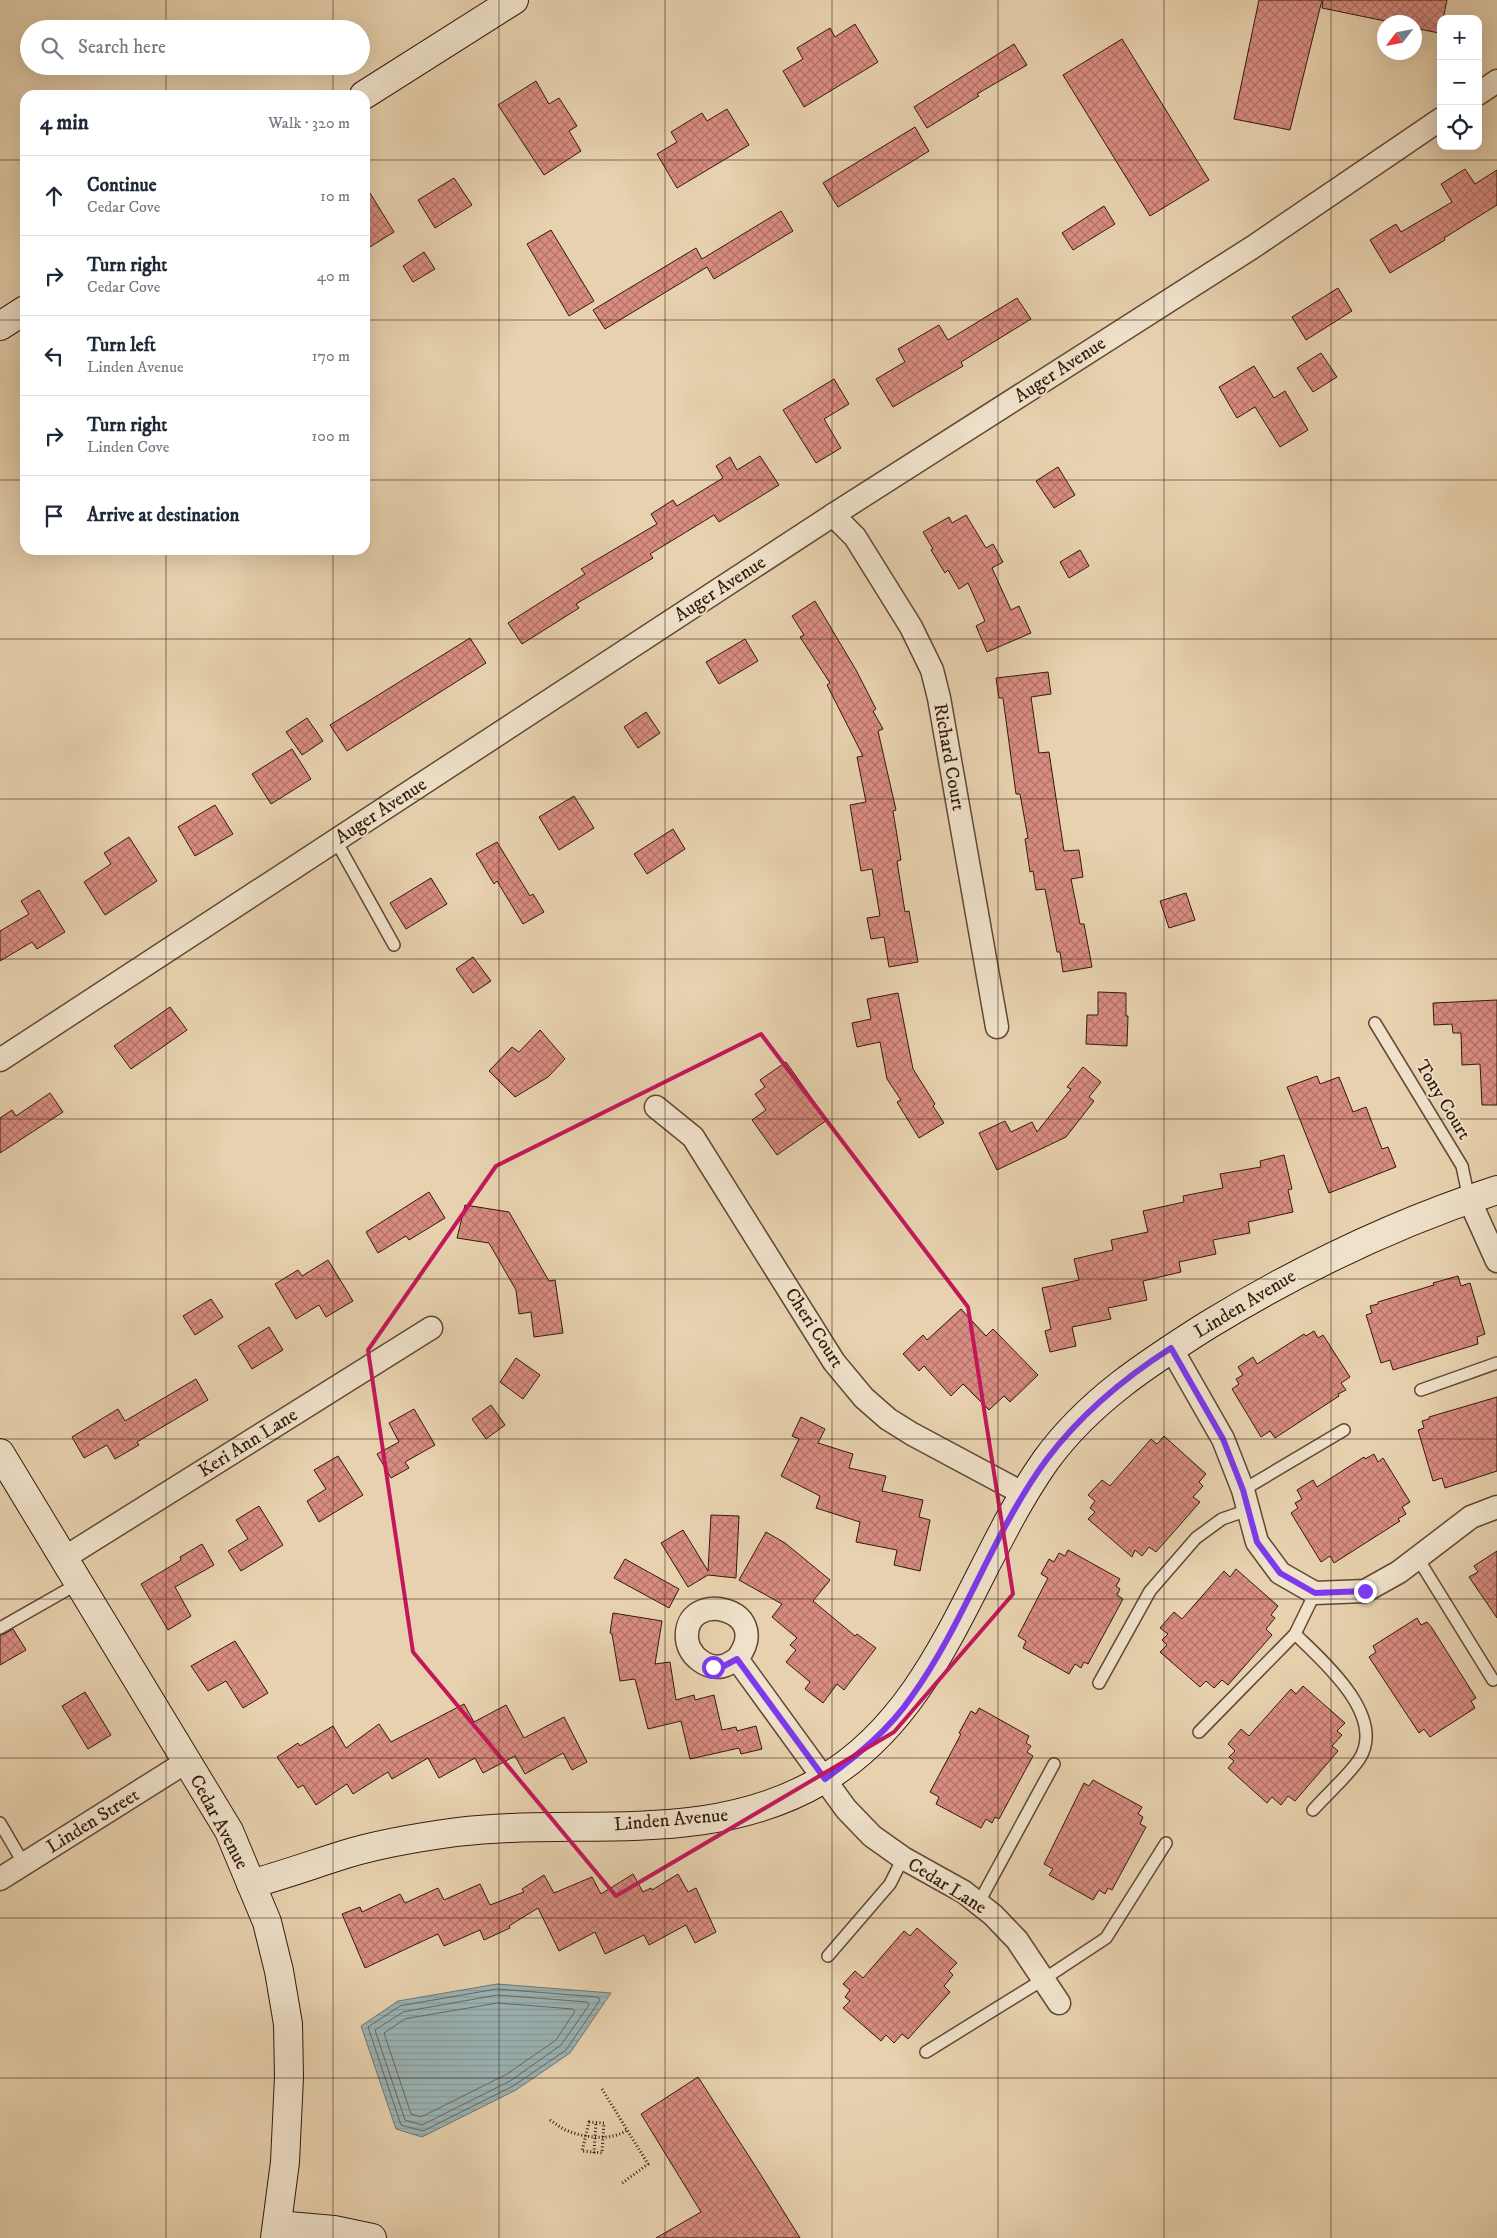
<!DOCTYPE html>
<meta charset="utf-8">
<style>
body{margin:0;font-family:"IM FELL DW Pica",serif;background:#f2f2f3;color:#1f2937}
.controls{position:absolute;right:15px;top:15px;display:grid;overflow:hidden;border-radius:10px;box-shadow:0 5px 20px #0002}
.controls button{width:45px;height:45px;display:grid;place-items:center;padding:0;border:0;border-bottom:1px solid #e0e1e3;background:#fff;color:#1f2937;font:25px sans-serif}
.compass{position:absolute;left:1377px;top:15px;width:45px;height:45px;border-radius:50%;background:#fff;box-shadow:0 5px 20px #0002;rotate:238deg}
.stop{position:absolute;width:15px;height:15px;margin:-11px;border:4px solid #7c3aed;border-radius:50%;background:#fff}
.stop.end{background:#7c3aed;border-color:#fff;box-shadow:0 1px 5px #0008}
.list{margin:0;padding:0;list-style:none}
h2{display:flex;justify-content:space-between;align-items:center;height:65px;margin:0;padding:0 20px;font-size:21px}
h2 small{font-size:16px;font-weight:400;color:#747a83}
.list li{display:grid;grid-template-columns:32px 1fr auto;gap:15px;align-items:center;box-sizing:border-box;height:80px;padding:0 20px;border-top:1px solid #e0e1e3}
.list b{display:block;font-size:19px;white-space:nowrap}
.list p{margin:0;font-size:16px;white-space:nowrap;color:#747a83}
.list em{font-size:16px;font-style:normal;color:#747a83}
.icon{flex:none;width:28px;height:28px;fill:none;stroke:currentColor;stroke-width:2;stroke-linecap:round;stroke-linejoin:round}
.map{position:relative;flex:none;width:1497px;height:2238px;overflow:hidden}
.search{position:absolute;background:#fff;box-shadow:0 5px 20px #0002;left:20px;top:20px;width:350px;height:55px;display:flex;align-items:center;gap:12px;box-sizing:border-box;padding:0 18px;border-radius:28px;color:#747a83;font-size:19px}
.panel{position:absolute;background:#fff;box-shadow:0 5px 20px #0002;left:20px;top:90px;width:350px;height:465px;border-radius:15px}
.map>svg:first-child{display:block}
.water{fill:url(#water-rules);stroke:#727672}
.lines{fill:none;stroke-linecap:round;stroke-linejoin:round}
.shore{stroke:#686760;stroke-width:1}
.building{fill:url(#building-cross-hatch);stroke:#341a0b}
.lane-casing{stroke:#614834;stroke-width:14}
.street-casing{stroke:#614834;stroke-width:25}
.secondary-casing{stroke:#341a0b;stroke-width:30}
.path{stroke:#341a0b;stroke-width:3;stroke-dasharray:1 2.5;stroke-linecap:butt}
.lane{stroke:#efe1ca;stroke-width:11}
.street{stroke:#efe1ca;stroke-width:22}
.secondary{stroke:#efe1ca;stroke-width:28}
.route{stroke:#7c3aed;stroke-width:6}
.marked{fill:none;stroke:#c2185b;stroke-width:4;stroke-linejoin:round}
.grid{fill:none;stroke:#341a0b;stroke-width:1;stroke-opacity:0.55}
.labels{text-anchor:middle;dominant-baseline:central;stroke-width:4;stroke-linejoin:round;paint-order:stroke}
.street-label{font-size:19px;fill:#341a0b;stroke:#efe1ca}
</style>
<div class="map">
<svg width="1497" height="2238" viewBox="0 0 1497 2238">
<defs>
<pattern id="water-rules" width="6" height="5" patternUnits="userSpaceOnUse" patternTransform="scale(1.25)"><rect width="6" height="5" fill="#9bb4b6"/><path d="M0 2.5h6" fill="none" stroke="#869a9b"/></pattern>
<pattern id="building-cross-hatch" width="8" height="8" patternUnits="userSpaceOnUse" patternTransform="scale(1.25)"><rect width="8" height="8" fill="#d98c81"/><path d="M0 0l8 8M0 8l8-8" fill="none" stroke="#b17268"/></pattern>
</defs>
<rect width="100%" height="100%" fill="#e7d1ae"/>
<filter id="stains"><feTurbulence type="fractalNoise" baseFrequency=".004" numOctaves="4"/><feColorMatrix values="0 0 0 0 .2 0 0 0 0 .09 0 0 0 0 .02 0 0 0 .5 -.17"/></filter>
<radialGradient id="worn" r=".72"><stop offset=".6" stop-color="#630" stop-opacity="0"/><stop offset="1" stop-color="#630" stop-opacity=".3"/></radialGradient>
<!-- water -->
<polygon class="water" points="497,1984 611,1993 570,2053 516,2090 422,2137 396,2129 361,2026 398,2001"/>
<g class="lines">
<!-- shore -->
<g class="shore">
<polygon points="497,1989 598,1997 600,2000 566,2050 513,2086 423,2131 401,2125 368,2027 400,2006"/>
<polygon points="498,1995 587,2002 589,2005 561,2045 510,2081 422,2125 405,2120 375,2030 403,2012"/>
<polygon points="498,2003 573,2009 575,2011 556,2040 507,2074 421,2117 411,2114 384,2033 405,2019"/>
</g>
</g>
<!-- building -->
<g class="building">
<polygon points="1259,0 1322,0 1290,130 1234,119"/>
<polygon points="1323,0 1447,0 1443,19 1441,19 1439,33 1414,28 1414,22 1390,22 1322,8"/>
<polygon points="855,24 878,62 804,107 783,71 803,59 797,48 830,28 835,37"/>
<polygon points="1122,39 1209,180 1150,216 1063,75"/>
<polygon points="1014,44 1027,65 977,94 979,96 927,128 914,107"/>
<polygon points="536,81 549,104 559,98 577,126 569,131 581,151 544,175 498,105"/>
<polygon points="727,109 749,145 677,188 657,154 677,142 671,132 702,113 707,121"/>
<polygon points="915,127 929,151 838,207 823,183"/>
<polygon points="1465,169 1475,184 1497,170 1497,205 1444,238 1445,240 1390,273 1370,240 1396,224 1401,232 1452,202 1441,184"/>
<polygon points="454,178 472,205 435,228 418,200"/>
<polygon points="365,185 394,232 365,250"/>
<polygon points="1104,206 1115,224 1073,250 1062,233"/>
<polygon points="781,211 793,231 714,279 707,267 605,329 593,310 696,248 702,259"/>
<polygon points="551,230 594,301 569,316 527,244"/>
<polygon points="424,252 435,269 413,282 403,266"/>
<polygon points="1338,288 1352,311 1306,340 1292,317"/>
<polygon points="1017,298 1031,319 961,362 963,366 893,407 876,379 905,362 898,349 939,325 948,340"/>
<polygon points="1321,353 1337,377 1313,392 1297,368"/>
<polygon points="1254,366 1274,398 1285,391 1308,430 1280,447 1255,407 1237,418 1219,387"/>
<polygon points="834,379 849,404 824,419 841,448 816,463 783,410"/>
<polygon points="760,456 779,485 719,522 714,515 650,554 653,558 576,604 579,608 522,644 508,623 585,574 581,569 657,524 651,514 673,500 677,506 723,478 716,466 730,457 737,470"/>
<polygon points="1058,467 1075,495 1054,508 1036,481"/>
<polygon points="966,515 986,548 993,544 1003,562 992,568 1011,610 1019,606 1031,633 987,652 976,626 985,621 968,583 959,589 948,570 945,573 931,550 933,549 923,532 949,517 952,523"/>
<polygon points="1080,550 1089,566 1069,578 1060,562"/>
<polygon points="815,601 856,670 876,709 873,711 883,729 878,731 896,810 893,811 901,860 897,861 905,912 909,911 918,962 889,967 884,937 871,939 867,918 880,916 872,869 861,871 850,805 866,802 857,757 863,756 827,685 830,683 800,637 804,635 792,616"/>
<polygon points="470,638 486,663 347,751 330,725"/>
<polygon points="745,639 758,661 719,684 706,662"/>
<polygon points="1048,672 1051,694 1031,697 1039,753 1049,752 1064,851 1079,850 1083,877 1071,879 1080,924 1084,924 1092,967 1063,972 1060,952 1057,952 1045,889 1036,890 1033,871 1030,872 1025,839 1028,838 1020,794 1016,794 1003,698 999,698 996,678"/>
<polygon points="646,712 660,733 638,748 624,727"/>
<polygon points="307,718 323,741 302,755 286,732"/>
<polygon points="292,749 311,779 271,804 252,774"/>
<polygon points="574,796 594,828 559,850 539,817"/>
<polygon points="215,805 233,834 195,856 178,827"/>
<polygon points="673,829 685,849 647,874 634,854"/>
<polygon points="129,837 157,881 105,915 84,882 111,864 104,853"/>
<polygon points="497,842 530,896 533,894 544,912 523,924 497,881 494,884 476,854"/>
<polygon points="431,878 447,904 406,929 390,903"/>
<polygon points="39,890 65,932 37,949 32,942 0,961 0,931 29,914 21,901"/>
<polygon points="1186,893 1195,920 1169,928 1160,901"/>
<polygon points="473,957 491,981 473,993 456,969"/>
<polygon points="1098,992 1126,993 1126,1016 1128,1016 1127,1046 1086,1044 1087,1015 1098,1015"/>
<polygon points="898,993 913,1069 935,1104 933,1106 944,1123 919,1138 897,1102 901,1100 887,1079 880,1042 857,1047 852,1023 871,1019 867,999"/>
<polygon points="1497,1000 1497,1105 1482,1105 1480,1064 1462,1065 1461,1033 1453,1033 1452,1024 1434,1025 1433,1003"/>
<polygon points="170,1007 187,1030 131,1069 114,1046"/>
<polygon points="540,1030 565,1059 548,1077 515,1097 489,1071 512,1047 519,1052"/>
<polygon points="786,1062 827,1120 777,1155 752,1120 766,1110 755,1094 765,1087 760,1080"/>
<polygon points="1083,1067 1101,1082 1089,1097 1094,1101 1066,1137 997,1170 979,1133 1005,1121 1011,1132 1032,1122 1037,1132 1071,1089 1067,1087"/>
<polygon points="1317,1076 1320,1084 1339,1077 1353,1112 1366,1107 1382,1149 1388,1147 1396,1167 1329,1193 1287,1087"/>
<polygon points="50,1093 63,1112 0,1153 0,1118 12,1110 16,1116"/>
<polygon points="1284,1155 1292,1189 1288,1190 1293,1212 1248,1222 1250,1233 1213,1240 1216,1254 1179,1262 1181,1272 1143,1281 1147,1300 1108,1308 1111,1319 1072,1327 1076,1346 1050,1352 1045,1331 1051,1329 1042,1288 1079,1280 1074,1259 1113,1250 1111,1240 1148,1232 1143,1211 1184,1202 1183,1196 1223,1188 1220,1174 1261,1167 1260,1161"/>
<polygon points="429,1192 445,1218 409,1240 406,1236 378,1253 366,1232"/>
<polygon points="465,1205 509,1212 549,1281 555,1280 563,1333 534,1337 531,1312 519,1314 516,1290 489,1243 457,1238"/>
<polygon points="328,1260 353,1301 326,1317 319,1305 296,1319 275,1284 298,1270 302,1276"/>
<polygon points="1458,1276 1461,1286 1470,1283 1485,1334 1477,1337 1478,1344 1393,1370 1390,1360 1381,1363 1366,1315 1372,1313 1370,1306 1378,1304 1378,1302 1434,1285 1433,1283"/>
<polygon points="211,1299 223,1317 195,1335 183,1316"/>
<polygon points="961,1309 986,1336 993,1329 1038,1375 1010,1402 1004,1396 989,1410 963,1384 951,1396 924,1366 919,1371 903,1354 923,1335 927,1340"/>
<polygon points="269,1327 283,1350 252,1369 238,1346"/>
<polygon points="1314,1331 1318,1338 1323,1335 1350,1377 1341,1383 1346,1390 1338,1394 1339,1396 1275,1438 1270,1431 1261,1437 1232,1389 1239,1384 1236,1379 1243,1375 1238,1367 1253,1357 1257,1364 1304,1334 1306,1336"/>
<polygon points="516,1358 540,1375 523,1399 500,1382"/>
<polygon points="196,1379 208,1400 137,1442 139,1445 115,1459 107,1445 84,1458 72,1437 118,1409 125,1421"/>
<polygon points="1497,1397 1497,1471 1445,1488 1442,1478 1433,1481 1418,1430 1424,1428 1422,1421 1429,1419 1429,1417"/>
<polygon points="491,1405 505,1425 486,1439 472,1419"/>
<polygon points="414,1409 435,1445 405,1462 409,1468 391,1478 377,1454 399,1442 389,1423"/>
<polygon points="801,1417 825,1429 818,1443 853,1454 849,1468 886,1476 882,1491 923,1500 919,1517 930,1520 920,1571 894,1565 897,1550 856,1542 860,1522 816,1508 820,1496 781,1476 799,1439 792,1436"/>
<polygon points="1164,1436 1206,1474 1199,1482 1203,1486 1193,1497 1200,1502 1156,1552 1149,1547 1142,1556 1135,1550 1132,1557 1088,1519 1095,1512 1090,1508 1095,1501 1088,1495 1102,1480 1110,1486 1151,1439 1157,1444"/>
<polygon points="1374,1454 1378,1462 1383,1458 1410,1502 1402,1507 1406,1514 1398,1519 1400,1521 1334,1563 1330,1556 1321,1562 1291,1513 1298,1508 1295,1503 1302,1499 1297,1490 1313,1480 1317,1487 1364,1457 1365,1459"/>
<polygon points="338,1456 363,1495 319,1522 307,1501 326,1489 314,1470"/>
<polygon points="259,1506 283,1545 241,1571 228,1551 248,1539 236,1520"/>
<polygon points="711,1515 739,1516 736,1578 708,1575 688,1587 661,1543 683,1530 708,1571"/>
<polygon points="766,1532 785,1543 830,1580 813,1601 855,1636 857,1634 876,1648 844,1690 837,1684 823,1703 805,1689 810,1682 786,1662 796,1650 790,1645 797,1638 772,1617 782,1604 739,1580"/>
<polygon points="202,1544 214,1565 175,1587 191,1616 168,1630 141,1584 181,1560 180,1557"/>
<polygon points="1068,1550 1120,1579 1116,1586 1120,1589 1117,1595 1123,1599 1088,1664 1084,1662 1081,1668 1075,1664 1069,1674 1023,1648 1026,1641 1018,1636 1048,1578 1041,1574 1049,1559 1054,1562 1059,1553 1065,1556"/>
<polygon points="1497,1551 1497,1618 1469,1577 1478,1572 1474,1566"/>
<polygon points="625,1559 679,1589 669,1608 614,1578"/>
<polygon points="1236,1569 1278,1606 1271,1615 1275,1618 1266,1629 1272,1635 1228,1685 1222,1680 1214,1688 1206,1681 1200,1687 1160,1652 1167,1645 1162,1640 1168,1634 1160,1628 1174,1612 1182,1619 1224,1571 1230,1577"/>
<polygon points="613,1613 662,1621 655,1664 670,1662 676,1700 694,1695 695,1700 714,1695 722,1730 736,1727 737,1731 756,1726 762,1749 741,1754 739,1748 690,1759 681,1721 648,1729 635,1679 620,1681 612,1634 610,1633"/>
<polygon points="1417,1618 1421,1625 1427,1622 1432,1628 1476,1698 1471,1701 1475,1708 1430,1737 1424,1729 1419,1733 1369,1657 1376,1652 1373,1646"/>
<polygon points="13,1629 26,1650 0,1665 0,1636"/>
<polygon points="235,1641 268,1693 243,1708 226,1681 208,1691 191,1666"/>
<polygon points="1303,1686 1345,1723 1337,1731 1342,1735 1332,1746 1338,1751 1295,1801 1288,1796 1281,1805 1272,1797 1267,1803 1228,1768 1234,1761 1229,1757 1235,1751 1228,1744 1241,1729 1249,1736 1291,1689 1296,1694"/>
<polygon points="85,1692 111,1735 88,1749 62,1706"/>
<polygon points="464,1704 474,1722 506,1705 524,1738 564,1717 587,1762 572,1770 563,1753 525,1774 515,1756 483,1773 475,1758 439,1778 428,1758 392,1779 388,1772 353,1794 347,1784 316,1805 303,1785 298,1788 277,1757 298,1743 300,1746 333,1726 346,1748 379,1724 391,1742"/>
<polygon points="979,1708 1029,1736 1026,1743 1031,1746 1027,1752 1033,1756 999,1819 995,1817 992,1823 986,1819 981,1828 936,1804 939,1797 930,1792 961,1734 959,1733 971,1711 976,1714"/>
<polygon points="1093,1780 1142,1807 1138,1814 1143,1817 1140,1824 1146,1827 1112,1890 1108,1888 1105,1894 1099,1890 1093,1900 1049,1875 1053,1869 1044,1864 1084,1783 1089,1786"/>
<polygon points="633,1874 643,1892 651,1888 652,1890 678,1874 688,1892 696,1888 716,1932 695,1943 686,1925 649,1945 644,1935 605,1954 595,1932 559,1951 538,1908 509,1926 510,1928 484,1940 480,1930 444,1946 438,1934 365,1968 342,1914 360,1907 362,1912 400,1894 405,1903 438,1888 444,1900 480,1884 490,1905 524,1892 522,1889 544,1875 554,1893 592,1877 601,1894"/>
<polygon points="917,1928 957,1963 949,1971 953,1975 944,1986 950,1992 908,2039 902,2034 894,2043 886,2035 881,2041 843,2008 850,2001 845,1997 850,1990 843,1984 855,1971 863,1978 904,1931 910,1936"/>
<polygon points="698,2077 761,2175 800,2238 656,2238 701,2212 641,2114"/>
</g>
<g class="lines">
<defs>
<g id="lane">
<polyline points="336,841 394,945"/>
<polyline points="1375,1023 1462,1166 1469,1199"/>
<polyline points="1421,1390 1497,1363"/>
<polyline points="1243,1490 1344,1430"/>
<polyline points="1417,1557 1493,1680"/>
<polyline points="0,1628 79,1583"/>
<path d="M1295,1634C1322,1660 1386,1715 1360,1758C1351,1773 1326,1795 1313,1810"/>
<polyline points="1099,1683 1150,1591 1196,1538 1222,1519 1248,1510"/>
<polyline points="1199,1732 1295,1634 1315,1593"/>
<polyline points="0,1823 24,1864"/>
<polyline points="978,1904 1054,1764"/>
<polyline points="828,1956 890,1884 903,1858"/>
<polyline points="926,2052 1044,1979 1106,1938 1166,1843"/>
</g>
<g id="street">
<polyline points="1478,94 1497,81"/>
<polyline points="833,515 855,537 911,627 932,670 939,698 997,1027"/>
<polyline points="0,1060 833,515 1253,247 1441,119"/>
<polyline points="656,1107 693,1137 834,1362 864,1398 888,1419 912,1434 1024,1494"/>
<polyline points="1469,1199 1497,1261"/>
<polyline points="1171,1348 1223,1439 1243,1490 1257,1542 1280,1573 1315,1593 1365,1591 1399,1572 1471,1517 1497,1507"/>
<polyline points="64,1558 431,1328"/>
<path d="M737,1659C776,1608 683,1587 687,1639C689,1656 707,1670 723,1666C728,1665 733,1661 737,1659L846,1809L872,1836L903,1858L964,1892L993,1915L1017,1940L1059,2003"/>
<polyline points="0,1879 186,1762"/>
</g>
<g id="secondary">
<polyline points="364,95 514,0"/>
<polyline points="0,326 25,310"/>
<polyline points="0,1453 229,1831 267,1922 279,1971 288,2024 289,2077 285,2162 275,2238"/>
<path d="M251,1884C283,1875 314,1864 346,1854C382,1843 420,1837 457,1832C581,1817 709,1847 822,1780C940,1711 971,1566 1046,1460C1089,1401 1148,1363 1208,1325C1300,1269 1395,1223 1497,1190"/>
<polyline points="277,2225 334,2230 372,2238"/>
</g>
</defs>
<!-- lane casing -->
<use href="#lane" class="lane-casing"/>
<!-- street casing -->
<use href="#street" class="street-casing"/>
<!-- secondary casing -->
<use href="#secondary" class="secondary-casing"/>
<!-- path -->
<g class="path">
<polyline points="602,2089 648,2164 621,2184"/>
<path d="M550,2120C556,2124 562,2129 568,2131C585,2138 612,2141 627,2130"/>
<polygon points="589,2122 604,2123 602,2153 582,2151"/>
<polyline points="594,2153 596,2122"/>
</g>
<!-- lane -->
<use href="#lane" class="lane"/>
<!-- street -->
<use href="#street" class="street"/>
<!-- secondary -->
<use href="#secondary" class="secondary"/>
</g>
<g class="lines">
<!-- route -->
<path class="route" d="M713,1667L724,1666L737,1659L825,1779C858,1755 889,1730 912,1696C965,1622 993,1532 1047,1459C1081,1414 1124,1378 1171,1348L1223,1439L1243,1490L1257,1542L1280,1573L1315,1593L1365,1591"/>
</g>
<!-- marked area -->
<path class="marked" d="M761,1034L968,1307L1013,1594L894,1732L616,1896L413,1652L368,1350L496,1166Z"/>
<!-- grid -->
<path class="grid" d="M166,0V29M333,0V29M499,0V2238M665,0V2238M832,0V2238M998,0V2238M1164,0V2238M1331,0V2238M166,66V95M333,66V95M0,160H25M365,160H1497M0,320H25M365,320H1497M0,480H25M365,480H1497M166,550V2238M333,550V2238M0,639H1497M0,799H1497M0,959H1497M0,1119H1497M0,1279H1497M0,1439H1497M0,1599H1497M0,1758H1497M0,1918H1497M0,2078H1497"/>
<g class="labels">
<!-- street labels -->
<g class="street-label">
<text transform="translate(1060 370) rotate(-33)">Auger Avenue</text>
<text transform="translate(720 589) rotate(-33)">Auger Avenue</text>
<text transform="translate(949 757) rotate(80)">Richard Court</text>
<text transform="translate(381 811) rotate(-33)">Auger Avenue</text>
<text transform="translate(1443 1100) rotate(59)">Tony Court</text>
<text transform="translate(1245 1304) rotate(-31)">Linden Avenue</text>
<text transform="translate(814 1328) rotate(57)">Cheri Court</text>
<text transform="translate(248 1443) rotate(-32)">Keri Ann Lane</text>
<text transform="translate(671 1820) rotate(-5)">Linden Avenue</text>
<text transform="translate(93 1821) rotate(-32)">Linden Street</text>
<text transform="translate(219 1822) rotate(62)">Cedar Avenue</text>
<text transform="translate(947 1886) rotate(32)">Cedar Lane</text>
</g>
</g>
<rect width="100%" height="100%" filter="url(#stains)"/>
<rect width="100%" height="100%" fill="url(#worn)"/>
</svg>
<div class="controls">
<button>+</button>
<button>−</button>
<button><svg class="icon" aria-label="locate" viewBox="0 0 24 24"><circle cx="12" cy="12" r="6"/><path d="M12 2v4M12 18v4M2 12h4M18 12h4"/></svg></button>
</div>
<svg class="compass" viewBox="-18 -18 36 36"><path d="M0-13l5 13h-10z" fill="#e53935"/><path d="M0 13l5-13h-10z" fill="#747a83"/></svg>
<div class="stop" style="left:713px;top:1667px"></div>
<div class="stop end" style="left:1365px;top:1591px"></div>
<div class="search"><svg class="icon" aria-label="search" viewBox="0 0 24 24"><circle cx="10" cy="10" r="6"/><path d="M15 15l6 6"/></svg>Search here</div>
<section class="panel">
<h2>4 min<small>Walk · 320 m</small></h2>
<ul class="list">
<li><svg class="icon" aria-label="ahead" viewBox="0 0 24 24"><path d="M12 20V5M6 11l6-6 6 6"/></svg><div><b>Continue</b><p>Cedar Cove</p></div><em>10 m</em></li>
<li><svg class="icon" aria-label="right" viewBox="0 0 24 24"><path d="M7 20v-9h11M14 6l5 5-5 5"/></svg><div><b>Turn right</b><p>Cedar Cove</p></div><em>40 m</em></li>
<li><svg class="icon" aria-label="left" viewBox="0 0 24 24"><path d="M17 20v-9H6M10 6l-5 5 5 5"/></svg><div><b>Turn left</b><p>Linden Avenue</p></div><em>170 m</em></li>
<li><svg class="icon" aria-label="right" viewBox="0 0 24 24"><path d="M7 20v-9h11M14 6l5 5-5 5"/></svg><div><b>Turn right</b><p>Linden Cove</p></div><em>100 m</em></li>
<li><svg class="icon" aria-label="arrive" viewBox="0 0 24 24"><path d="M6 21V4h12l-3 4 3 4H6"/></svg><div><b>Arrive at destination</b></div></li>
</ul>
</section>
</div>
